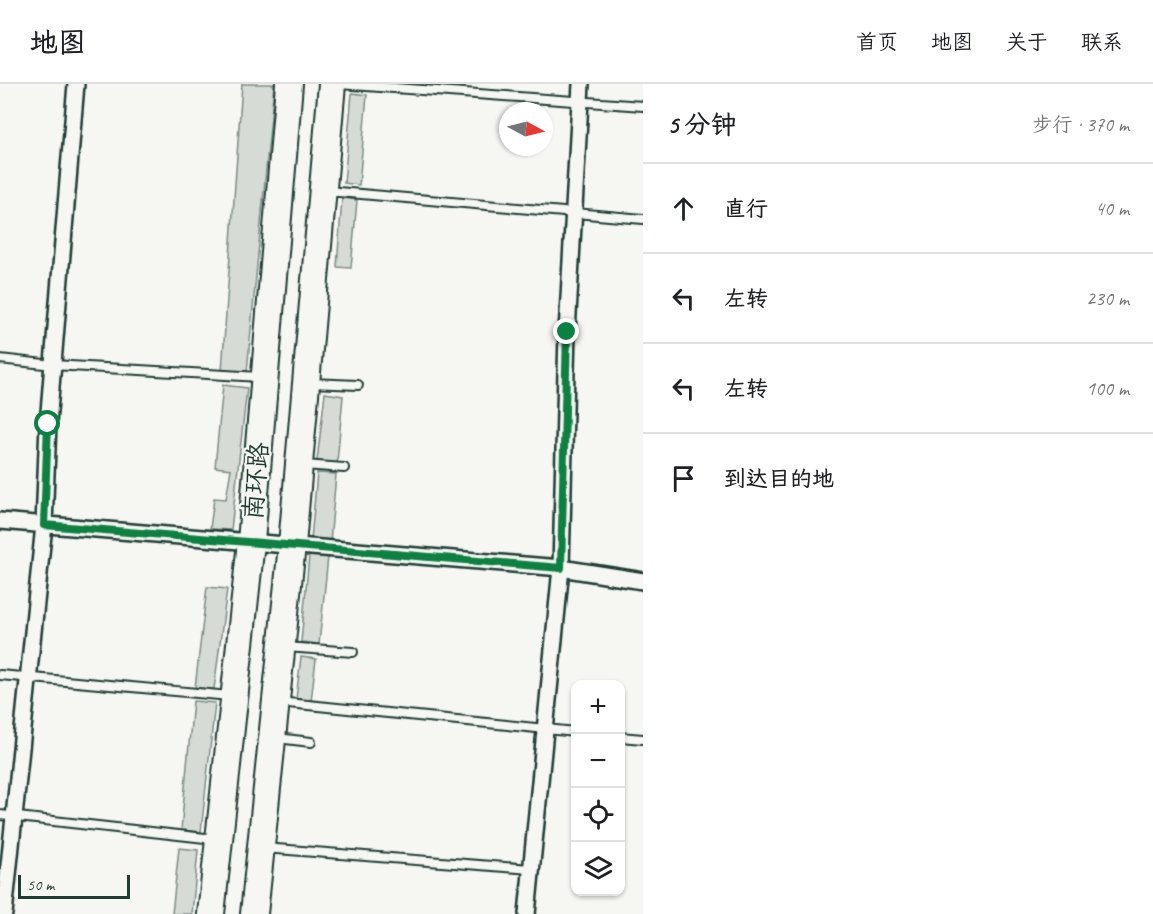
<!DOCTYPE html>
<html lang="zh">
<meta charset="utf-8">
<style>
body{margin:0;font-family:Caveat,"LXGW WenKai TC",sans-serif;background:#f2f2f2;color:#202124}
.controls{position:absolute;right:18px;bottom:18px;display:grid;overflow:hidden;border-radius:12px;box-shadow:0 2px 4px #0004}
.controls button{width:54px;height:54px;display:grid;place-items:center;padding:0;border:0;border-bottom:2px solid #e0e0e0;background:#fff;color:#202124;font:30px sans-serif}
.compass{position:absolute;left:499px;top:18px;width:54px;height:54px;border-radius:50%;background:#fff;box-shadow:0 2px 4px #0004;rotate:97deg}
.scale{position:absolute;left:18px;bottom:15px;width:112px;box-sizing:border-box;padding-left:6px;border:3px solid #1f3d34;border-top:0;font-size:16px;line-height:21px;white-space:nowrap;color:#1f3d34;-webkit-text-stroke:4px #f6f6f2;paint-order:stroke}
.stop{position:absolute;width:18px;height:18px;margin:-14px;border:4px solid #0b8043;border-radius:50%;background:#fff}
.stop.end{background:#0b8043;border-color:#fff;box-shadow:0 2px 6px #0008}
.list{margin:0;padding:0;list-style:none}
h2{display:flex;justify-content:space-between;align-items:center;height:78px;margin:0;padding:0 24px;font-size:26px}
h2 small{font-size:20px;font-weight:400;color:#757577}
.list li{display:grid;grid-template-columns:39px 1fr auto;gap:18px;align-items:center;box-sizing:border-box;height:90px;padding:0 24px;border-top:2px solid #e0e0e0}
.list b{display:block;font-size:22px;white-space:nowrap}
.list em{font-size:20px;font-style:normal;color:#757577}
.icon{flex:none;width:33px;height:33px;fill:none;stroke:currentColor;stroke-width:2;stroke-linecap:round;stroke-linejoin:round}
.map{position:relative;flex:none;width:643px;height:830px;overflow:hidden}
header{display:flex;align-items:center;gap:36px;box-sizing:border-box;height:84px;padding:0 30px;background:#fff;border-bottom:2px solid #e0e0e0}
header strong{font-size:28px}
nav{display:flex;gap:33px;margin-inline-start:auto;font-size:21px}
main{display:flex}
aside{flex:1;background:#fff}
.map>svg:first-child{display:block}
.green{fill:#d6dbd6;stroke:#7a8c85;stroke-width:1.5}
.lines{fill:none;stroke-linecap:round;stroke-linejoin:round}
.service-casing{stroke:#1f3d34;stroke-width:12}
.minor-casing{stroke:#1f3d34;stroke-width:20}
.trunk-casing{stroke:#1f3d34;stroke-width:30}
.service{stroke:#f6f6f2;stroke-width:8}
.minor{stroke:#f6f6f2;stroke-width:15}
.trunk{stroke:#f6f6f2;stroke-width:26}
.route{stroke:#0b8043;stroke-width:8}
.labels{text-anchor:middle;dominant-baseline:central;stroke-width:4.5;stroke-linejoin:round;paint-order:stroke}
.street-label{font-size:26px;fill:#1f3d34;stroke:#f6f6f2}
</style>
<header>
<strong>地图</strong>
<nav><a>首页</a><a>地图</a><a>关于</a><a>联系</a></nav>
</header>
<main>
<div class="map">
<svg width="643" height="830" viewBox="0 0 643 830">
<rect width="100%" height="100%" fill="#f6f6f2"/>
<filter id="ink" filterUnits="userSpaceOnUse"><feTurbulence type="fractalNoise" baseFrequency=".0167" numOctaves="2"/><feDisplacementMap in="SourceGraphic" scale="12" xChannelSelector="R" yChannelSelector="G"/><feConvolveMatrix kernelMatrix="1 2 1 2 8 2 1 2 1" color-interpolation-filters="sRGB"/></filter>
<g filter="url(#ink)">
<!-- green -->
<g class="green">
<polygon points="242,0 274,0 247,288 222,287"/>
<polygon points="352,9 367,11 359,101 344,99"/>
<polygon points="342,114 357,116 351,184 337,183"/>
<polygon points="223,301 247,304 231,446 210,445 214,414 226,415 231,385 215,383"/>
<polygon points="325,309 343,312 337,379 317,377"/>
<polygon points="317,389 336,390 330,459 311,456"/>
<polygon points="309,472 328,473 319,560 301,558"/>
<polygon points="207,503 227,505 214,605 195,604"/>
<polygon points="301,573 316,575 311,617 296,615"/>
<polygon points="193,617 215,619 201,748 181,746"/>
<polygon points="179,764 198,766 192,830 172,830"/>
</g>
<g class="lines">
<defs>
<g id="service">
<polyline points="339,0 643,22"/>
<polyline points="327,107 643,135"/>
<polyline points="0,275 53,281 260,293"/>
<polyline points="311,299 358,301"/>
<polyline points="304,381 344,384"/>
<polyline points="286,563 353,568"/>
<polyline points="0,591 230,612"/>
<polyline points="278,618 576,648"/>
<polyline points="620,653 643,655"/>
<polyline points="277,654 311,658"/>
<polyline points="0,731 214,755"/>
<polyline points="264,764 531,785"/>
</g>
<g id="minor">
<polyline points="0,437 561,484 643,497"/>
<polyline points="4,830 44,441 48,340 76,0"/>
<polyline points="527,830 561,484 567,248 581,0"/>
</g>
<g id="trunk">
<polyline points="211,830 251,458 289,0"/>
<polyline points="254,830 292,461 332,0"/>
</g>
</defs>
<!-- service casing -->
<use href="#service" class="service-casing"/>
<!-- minor casing -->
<use href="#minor" class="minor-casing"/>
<!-- trunk casing -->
<use href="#trunk" class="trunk-casing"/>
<!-- service -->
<use href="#service" class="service"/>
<!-- minor -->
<use href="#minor" class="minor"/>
<!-- trunk -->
<use href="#trunk" class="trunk"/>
</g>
</g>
<g class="lines" filter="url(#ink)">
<!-- route -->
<polyline class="route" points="48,340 44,441 561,484 567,248"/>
</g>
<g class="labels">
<!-- street labels -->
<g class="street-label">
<text transform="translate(256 397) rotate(-85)">南环路</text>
</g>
</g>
</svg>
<div class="controls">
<button>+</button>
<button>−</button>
<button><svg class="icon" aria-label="locate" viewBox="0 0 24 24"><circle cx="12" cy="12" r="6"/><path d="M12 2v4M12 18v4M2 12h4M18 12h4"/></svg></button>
<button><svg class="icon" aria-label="layers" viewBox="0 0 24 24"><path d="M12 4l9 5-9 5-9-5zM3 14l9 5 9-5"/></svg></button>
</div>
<svg class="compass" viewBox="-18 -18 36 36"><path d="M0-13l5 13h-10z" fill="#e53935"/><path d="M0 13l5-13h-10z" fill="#757577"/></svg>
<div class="scale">50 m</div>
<div class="stop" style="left:48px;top:340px"></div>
<div class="stop end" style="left:567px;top:248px"></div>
</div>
<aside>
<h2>5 分钟<small>步行 · 370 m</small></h2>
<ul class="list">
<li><svg class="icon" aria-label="ahead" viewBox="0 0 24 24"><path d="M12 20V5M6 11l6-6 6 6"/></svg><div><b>直行</b></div><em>40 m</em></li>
<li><svg class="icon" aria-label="left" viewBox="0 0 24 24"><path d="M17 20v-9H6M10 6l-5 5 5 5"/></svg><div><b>左转</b></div><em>230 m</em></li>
<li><svg class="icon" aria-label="left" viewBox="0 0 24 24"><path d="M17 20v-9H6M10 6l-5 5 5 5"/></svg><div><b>左转</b></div><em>100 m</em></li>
<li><svg class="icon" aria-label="arrive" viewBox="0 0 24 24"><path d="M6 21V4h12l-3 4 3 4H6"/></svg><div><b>到达目的地</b></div></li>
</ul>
</aside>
</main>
